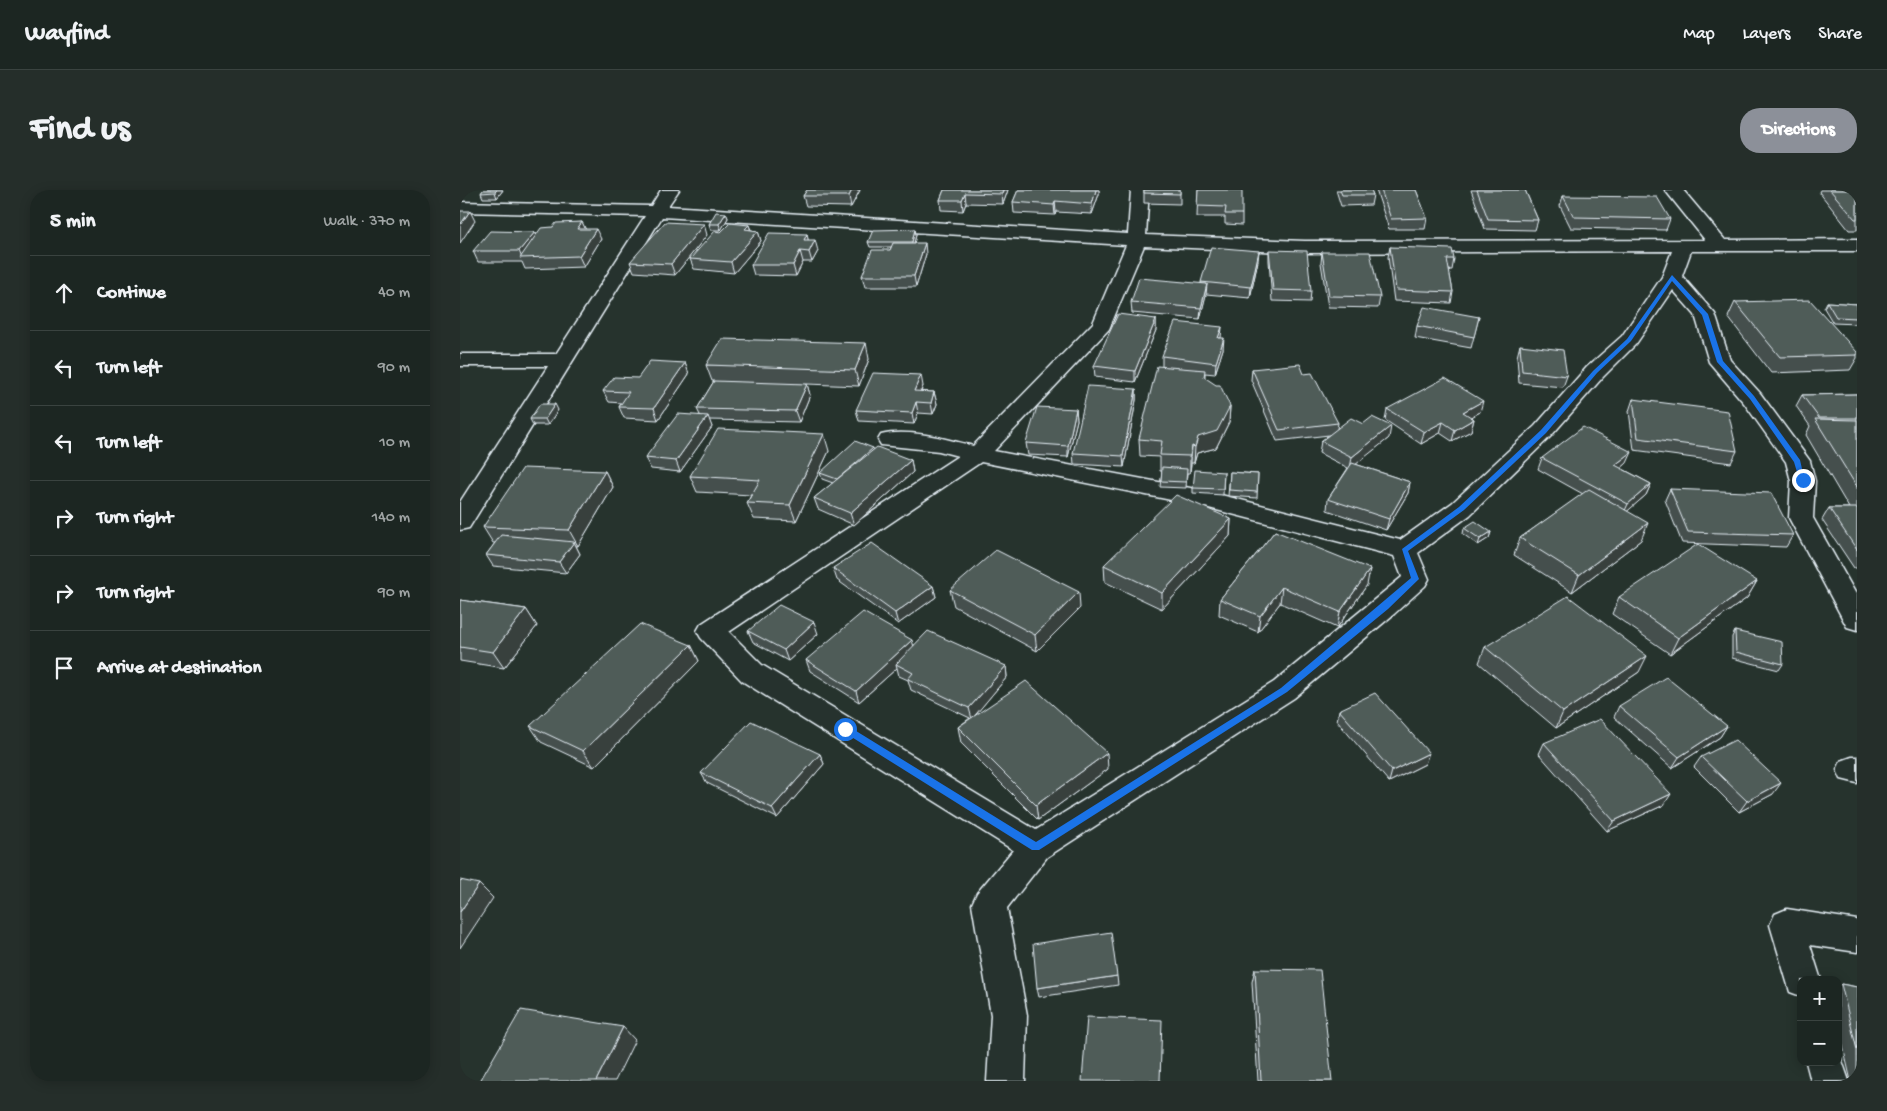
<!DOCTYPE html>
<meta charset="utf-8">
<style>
body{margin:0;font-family:"Gochi Hand",sans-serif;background:#252e2a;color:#f1f3f6}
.controls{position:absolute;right:15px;bottom:15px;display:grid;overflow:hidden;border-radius:10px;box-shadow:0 2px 12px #0003}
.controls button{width:45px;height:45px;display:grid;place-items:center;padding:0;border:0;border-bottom:1px solid #3a4340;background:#1c2622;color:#f1f3f6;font:25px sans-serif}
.stop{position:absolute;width:15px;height:15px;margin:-11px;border:4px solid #1a73e8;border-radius:50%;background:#fff}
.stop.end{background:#1a73e8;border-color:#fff;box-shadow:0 1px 5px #0008}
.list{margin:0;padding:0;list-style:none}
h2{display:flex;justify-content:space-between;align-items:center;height:65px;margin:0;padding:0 20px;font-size:21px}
h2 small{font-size:16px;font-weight:400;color:#a0a5a5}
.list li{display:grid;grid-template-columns:32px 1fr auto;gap:15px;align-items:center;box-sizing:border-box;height:75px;padding:0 20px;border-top:1px solid #3a4340}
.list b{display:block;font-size:19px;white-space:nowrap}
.list em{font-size:16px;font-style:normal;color:#a0a5a5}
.icon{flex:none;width:28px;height:28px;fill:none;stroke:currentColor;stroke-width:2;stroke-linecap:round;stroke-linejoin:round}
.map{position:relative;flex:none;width:1397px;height:891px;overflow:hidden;border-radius:20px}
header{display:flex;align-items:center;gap:30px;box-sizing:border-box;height:70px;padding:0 25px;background:#1c2622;border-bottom:1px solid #3a4340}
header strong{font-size:24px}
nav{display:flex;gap:28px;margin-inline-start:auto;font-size:18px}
.intro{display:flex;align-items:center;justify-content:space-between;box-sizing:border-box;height:120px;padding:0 30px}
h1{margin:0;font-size:35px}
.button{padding:12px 22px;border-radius:20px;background:#8c9099;color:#fff;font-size:18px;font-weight:700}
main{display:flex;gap:30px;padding:0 30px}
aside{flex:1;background:#1c2622;border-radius:20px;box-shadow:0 2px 12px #0003}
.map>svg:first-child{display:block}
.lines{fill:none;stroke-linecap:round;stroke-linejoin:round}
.minor-casing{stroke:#e8f1f8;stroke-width:3}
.minor{fill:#26332d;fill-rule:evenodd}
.wall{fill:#454f4d;stroke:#e8f1f8}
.shaded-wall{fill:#38403e;stroke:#e8f1f8}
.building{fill:#505c59;stroke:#e8f1f8}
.route{fill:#1a73e8}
</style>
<header>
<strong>Wayfind</strong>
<nav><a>Map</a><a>Layers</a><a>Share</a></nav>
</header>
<div class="intro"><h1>Find us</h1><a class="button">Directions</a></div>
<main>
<aside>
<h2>5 min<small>Walk · 370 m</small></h2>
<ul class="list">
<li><svg class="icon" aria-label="ahead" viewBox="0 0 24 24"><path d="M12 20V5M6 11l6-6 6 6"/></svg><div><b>Continue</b></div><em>40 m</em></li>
<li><svg class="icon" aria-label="left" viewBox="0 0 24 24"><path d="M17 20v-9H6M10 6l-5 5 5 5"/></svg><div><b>Turn left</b></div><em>90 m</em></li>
<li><svg class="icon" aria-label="left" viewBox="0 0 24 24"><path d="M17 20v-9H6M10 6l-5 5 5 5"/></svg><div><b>Turn left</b></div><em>10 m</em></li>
<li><svg class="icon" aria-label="right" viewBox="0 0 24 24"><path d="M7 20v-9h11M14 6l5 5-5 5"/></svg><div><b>Turn right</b></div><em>140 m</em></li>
<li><svg class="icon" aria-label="right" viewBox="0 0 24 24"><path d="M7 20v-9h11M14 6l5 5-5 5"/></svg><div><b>Turn right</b></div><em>90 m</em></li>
<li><svg class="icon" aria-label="arrive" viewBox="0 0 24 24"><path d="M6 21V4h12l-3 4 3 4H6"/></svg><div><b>Arrive at destination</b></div></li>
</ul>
</aside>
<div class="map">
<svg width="1397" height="891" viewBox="0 0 1397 891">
<rect width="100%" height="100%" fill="#26332d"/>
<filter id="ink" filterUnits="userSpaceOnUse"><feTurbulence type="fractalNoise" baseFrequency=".02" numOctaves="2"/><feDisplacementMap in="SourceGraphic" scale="10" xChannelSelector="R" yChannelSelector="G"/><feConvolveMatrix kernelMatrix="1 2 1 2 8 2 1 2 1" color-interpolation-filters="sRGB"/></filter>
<g filter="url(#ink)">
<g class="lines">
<defs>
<g id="minor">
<path d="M201,0H219L208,16L668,44L671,0H689L686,45L845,51L1245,50L1205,0H1223L1265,50L1397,49V61H1231L1222,86L1255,124L1270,170L1300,203L1350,271L1355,291L1353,328L1397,406V440L1387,437L1329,328L1331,291L1326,272L1284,213L1249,172L1235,125L1213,100L1176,154L1143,187L1091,246L1010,325L958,363L969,389L965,396L934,424L834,508L587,667L547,718L567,825L565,891H527L531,825L512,714L517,703L553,660L282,491L241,448L237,441L241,434L498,266L479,261L421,255L418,250L421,245C448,238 487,249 513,256L633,133L666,55L202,27L9,338L0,340V312L88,176H0V164H96L185,26L0,22V12L191,16ZM684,56L845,63L1212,61L1202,87L1162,146L1127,177L1075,236L992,313L940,350L741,300L534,261L649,139ZM521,272L741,316L934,366L942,387L814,492L576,640L302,475L269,442Z"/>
<polygon points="1392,567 1397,567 1397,593 1381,589 1377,580 1381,571"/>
<polygon points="1327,719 1397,730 1397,762 1350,755 1361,790 1341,790 1341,806 1330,802 1310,735 1315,724"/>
<polygon points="1378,859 1389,891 1351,891 1346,872 1378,872"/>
</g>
</defs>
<!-- minor casing -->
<use href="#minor" class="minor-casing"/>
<!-- minor -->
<use href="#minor" class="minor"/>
</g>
<!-- wall -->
<g class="wall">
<polygon points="23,0 43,0 37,8 23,8 21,3"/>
<polygon points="347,0 400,0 391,17 346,16 343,6"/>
<polygon points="484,0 548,0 543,14 506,13 503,21 481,20 480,10"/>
<polygon points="558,0 639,0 639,4 632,24 596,22 595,25 554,23 553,12"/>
<polygon points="684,0 720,0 720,14 684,13"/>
<polygon points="738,0 782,24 782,35 765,34 765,27 737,27"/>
<polygon points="876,0 911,0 913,5 911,15 881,16"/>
<polygon points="916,0 956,0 967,28 965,39 929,39"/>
<polygon points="1011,0 1065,0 1078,30 1075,40 1025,39"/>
<polygon points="1360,0 1397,0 1397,40 1389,40 1359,2"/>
<polygon points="1103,6 1210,29 1206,40 1111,38 1100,16"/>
<polygon points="266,23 268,28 261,40 251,40 249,34"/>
<polygon points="122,32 125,39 141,49 124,77 65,79 62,72 18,72 13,61 75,42 76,44 93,37"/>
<polygon points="289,35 291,40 298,41 301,51 274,83 234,79 230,69 261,42"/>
<polygon points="455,39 456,45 454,53 466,64 456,97 405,97 402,86 430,60 431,57 410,57 408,52"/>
<polygon points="347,44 348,50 358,61 352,72 343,72 336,86 294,85 291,75"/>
<polygon points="247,45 215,85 174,82 170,72"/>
<polygon points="930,57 994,69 992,80 989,80 993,102 991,113 934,111 928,67"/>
<polygon points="809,60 851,101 850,112 812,111 809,71"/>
<polygon points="862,62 920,107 918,118 868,117 861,73"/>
<polygon points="798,71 790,108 746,104 740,129 672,123 671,112 741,94 741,92"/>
<polygon points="1275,112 1397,162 1397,168 1390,180 1311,183 1268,127"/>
<polygon points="1367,112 1397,114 1397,134 1373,133 1364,118"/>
<polygon points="1019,127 1011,158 955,148 957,136"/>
<polygon points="696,129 696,140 675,192 635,187 634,176"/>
<polygon points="761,148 763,159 755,184 745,183 745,188 770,216 769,232 756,258 737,263 734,273 731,273 730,283 727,283 726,298 700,297 702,281 700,281 700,267 680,266 679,249 702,177 702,166"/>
<polygon points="1060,155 1107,186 1103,197 1059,193 1057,167"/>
<polygon points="409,169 399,196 347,194 350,205 339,232 249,230 252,237 220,282 191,279 185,268 240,225 237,219 254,191 252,191 246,175"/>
<polygon points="225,173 229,184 198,230 164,228 159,217 161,213 149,212 143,201"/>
<polygon points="792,179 844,184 878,233 877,239 929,248 895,274 950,292 948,303 926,340 867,320 868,309 888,278 859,263 861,251 869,245 817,251 791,190"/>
<polygon points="463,196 461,202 474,202 477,214 473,224 458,223 454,234 399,231 396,220"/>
<polygon points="676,199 676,210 664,277 614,274 613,263"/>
<polygon points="1397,204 1397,378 1394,378 1362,330 1369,318 1389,318 1346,245 1350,236 1336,216 1342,205"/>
<polygon points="1173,209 1277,261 1271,273 1174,260 1169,221"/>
<polygon points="616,219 617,230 608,267 568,265 566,253"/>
<polygon points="927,219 1020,222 1011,227 1014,229 1011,241 992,251 980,243 961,254 925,230"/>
<polygon points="98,220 88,235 73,235 70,229"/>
<polygon points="413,258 413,259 451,270 453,282 394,335 358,319 354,308 373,293 362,289 360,283"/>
<polygon points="369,261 336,331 294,329 287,313 291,305 237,302 230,286"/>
<polygon points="1082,268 1167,273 1161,278 1191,294 1186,305 1167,321 1181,350 1112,402 1054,365 1060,348 1123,304 1078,279"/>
<polygon points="145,281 153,297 118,356 116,356 120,364 106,383 33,376 26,365 35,353 33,353 23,337"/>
<polygon points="764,282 763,305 733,303 733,298"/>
<polygon points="770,282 798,284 797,308 768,306"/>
<polygon points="1210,299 1333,345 1326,357 1222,353 1205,310"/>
<polygon points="771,329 770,346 702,419 645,392 644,375"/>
<polygon points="1004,338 1031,342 1029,348 1018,355 1003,344"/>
<polygon points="815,341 907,395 877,438 820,413 798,442 759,425 760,409"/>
<polygon points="373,378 473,396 476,407 438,434 377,390"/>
<polygon points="1297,391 1287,408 1210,464 1152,424 1159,407"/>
<polygon points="490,400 620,418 577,461 494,416"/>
<polygon points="0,410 66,419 77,436 44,478 0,471"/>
<polygon points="288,441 358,444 328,471 293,452"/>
<polygon points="1275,441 1323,474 1319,480 1272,468 1272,447"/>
<polygon points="231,455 239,471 134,577 81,552 70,536"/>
<polygon points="454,455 546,476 547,487 515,525 648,579 578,630 501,553 498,537 510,528 451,500 448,490 439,486 437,478 399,512 350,481 346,470"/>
<polygon points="1025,457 1179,482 1096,538 1019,473"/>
<polygon points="1159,516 1267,536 1260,547 1212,578 1154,527"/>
<polygon points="879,520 965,574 929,592 877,531"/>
<polygon points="1084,553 1204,615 1147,641 1079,564"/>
<polygon points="360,564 364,574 317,628 247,593 241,583"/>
<polygon points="1241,567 1313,604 1279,622 1234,577"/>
<polygon points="795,779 872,891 798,891 792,792"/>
<polygon points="657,786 658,795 579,807 577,798"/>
<polygon points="1381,794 1397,797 1397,891 1391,891 1378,835 1378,797"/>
</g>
<!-- shaded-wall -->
<g class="shaded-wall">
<polygon points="37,0 43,0 37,8 35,2"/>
<polygon points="392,0 400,0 391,17 389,6"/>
<polygon points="543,0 548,0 543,14 542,4"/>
<polygon points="636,0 639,0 639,4 632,24 632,14"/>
<polygon points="505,3 506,13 503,21 502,10"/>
<polygon points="595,11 596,22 595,25 594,15"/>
<polygon points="10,21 15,31 0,53 0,35"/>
<polygon points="266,23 268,28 261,40 259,34"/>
<polygon points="122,32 127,42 117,39"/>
<polygon points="244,34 247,45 215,85 211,74"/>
<polygon points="289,35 292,45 285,39"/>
<polygon points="136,39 141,49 124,77 119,66"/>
<polygon points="455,39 456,45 453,57 452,52"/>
<polygon points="298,41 301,51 274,83 271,72"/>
<polygon points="75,42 80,52 62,68 59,61"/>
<polygon points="347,44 349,55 344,50"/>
<polygon points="355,50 358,61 352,72 349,62"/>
<polygon points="465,53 466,64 456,97 454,86"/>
<polygon points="340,61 343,72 336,86 333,75"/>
<polygon points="799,61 798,71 790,108 791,97"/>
<polygon points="747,94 746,105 740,129 741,118"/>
<polygon points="696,129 696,140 675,192 675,181"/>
<polygon points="762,137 761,148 758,148"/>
<polygon points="764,148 763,159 755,184 756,173"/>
<polygon points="406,153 409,169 399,196 395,180"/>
<polygon points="225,173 229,184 198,230 194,218"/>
<polygon points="461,185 463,196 456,213 454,201"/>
<polygon points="347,194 350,205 339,232 335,221"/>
<polygon points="676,199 676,210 664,277 663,266"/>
<polygon points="474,202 477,214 473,224 471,213"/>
<polygon points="1023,211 1020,222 1000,234 1003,222"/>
<polygon points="456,212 458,223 454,234 452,223"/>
<polygon points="95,214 98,220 88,235 85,229"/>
<polygon points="770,216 769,232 756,258 737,263 734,273 735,257 738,247"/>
<polygon points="616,219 617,230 608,267 608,256"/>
<polygon points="248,226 252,237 220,282 216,271"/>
<polygon points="1014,229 1011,241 992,251 995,240"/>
<polygon points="983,232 980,243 961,254 964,242"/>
<polygon points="931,236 929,248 890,279 892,267"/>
<polygon points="364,244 369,261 336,331 330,315"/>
<polygon points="732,256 731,273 730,283 730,266"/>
<polygon points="1172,262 1167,273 1151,287 1155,275"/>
<polygon points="451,270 453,282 394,335 390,323"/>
<polygon points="145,281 153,297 118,356 109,340"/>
<polygon points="950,292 948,303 926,340 929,329"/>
<polygon points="1191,294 1186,305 1163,325 1168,314"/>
<polygon points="771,329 770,346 702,419 702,403"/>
<polygon points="1188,333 1181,350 1112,402 1119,385"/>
<polygon points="1031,342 1029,348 1018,355 1020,349"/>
<polygon points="114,352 120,364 106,383 99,372"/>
<polygon points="910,379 907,395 877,438 880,422"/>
<polygon points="1297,391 1287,408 1210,464 1218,448"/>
<polygon points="473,396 476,407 438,434 435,423"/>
<polygon points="822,397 820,413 798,442 800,426"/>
<polygon points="619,402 620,418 577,461 575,445"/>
<polygon points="66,419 77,436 44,478 33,462"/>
<polygon points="354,432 358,444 328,471 324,460"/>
<polygon points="452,450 455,461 436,474 437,478 399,512 396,501"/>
<polygon points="231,455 239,471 134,577 123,561"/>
<polygon points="1187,466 1179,482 1096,538 1103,522"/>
<polygon points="546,476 547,487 512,529 509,518"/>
<polygon points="1267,536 1260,547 1212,578 1219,567"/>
<polygon points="647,563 648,579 578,630 576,615"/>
<polygon points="969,563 965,574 929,592 932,581"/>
<polygon points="360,564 364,574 317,628 312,618"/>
<polygon points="1321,593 1313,604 1279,622 1287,611"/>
<polygon points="1211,604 1204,615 1147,641 1154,631"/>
<polygon points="19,694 33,708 0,758 0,722"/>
<polygon points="163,837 175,850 155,891 136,891"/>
</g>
<!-- building -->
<g class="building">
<polygon points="23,0 37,0 35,2 21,3"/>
<polygon points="347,0 392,0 389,6 343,6"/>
<polygon points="484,0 543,0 542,4 505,3 502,10 480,10"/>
<polygon points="558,0 636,0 632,14 595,11 594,15 553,12"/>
<polygon points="684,0 720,0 720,4 684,3"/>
<polygon points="738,0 782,0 782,24 765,24 766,17 737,16"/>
<polygon points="880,0 911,0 913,5 882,5"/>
<polygon points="921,0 956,0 967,28 931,29"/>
<polygon points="1017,0 1065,0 1078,30 1028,29"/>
<polygon points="1370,0 1397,0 1397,29 1395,29"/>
<polygon points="1103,6 1197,7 1210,29 1114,27"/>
<polygon points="0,21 10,21 0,35"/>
<polygon points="256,22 266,23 259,34 249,34"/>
<polygon points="122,32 117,39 136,39 119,66 60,68 81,38 93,37 96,33"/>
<polygon points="205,32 244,34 211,74 170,72"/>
<polygon points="270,33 289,35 285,39 298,41 271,72 230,69 255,41 261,42"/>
<polygon points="455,39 452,52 408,52 413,40"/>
<polygon points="30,41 75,42 59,61 13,61"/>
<polygon points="309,43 347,44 344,50 355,50 349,62 340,61 333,75 291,75"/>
<polygon points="433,53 465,53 454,86 402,86 412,60 430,60"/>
<polygon points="751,57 799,61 791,97 741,92"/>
<polygon points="930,57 992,59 994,69 987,69 993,102 936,100"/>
<polygon points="809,60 847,61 851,101 813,100"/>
<polygon points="862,62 910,62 920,107 869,106"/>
<polygon points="679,88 747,94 741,118 671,112"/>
<polygon points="1350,110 1397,162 1397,165 1320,167 1275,112"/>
<polygon points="1367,112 1397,114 1397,128 1376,127"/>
<polygon points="964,117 1019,127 1014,147 957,136"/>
<polygon points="658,124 696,129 675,181 634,176"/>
<polygon points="715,132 762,137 758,148 764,148 756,173 702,166"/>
<polygon points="262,149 406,153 395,180 246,175"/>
<polygon points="1060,155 1103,160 1107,186 1062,181"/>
<polygon points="190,171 225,173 194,218 159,217 169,202 143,201 154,187 178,188"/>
<polygon points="840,174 844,184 852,183 878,233 819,240 792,179"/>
<polygon points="697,176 745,180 744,187 756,195 760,195 770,216 757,241 738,247 735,257 732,256 730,266 700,265 702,251 679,249"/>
<polygon points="413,183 461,185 454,201 474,202 471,213 456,212 452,223 396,220"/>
<polygon points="985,188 1023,211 1003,222 1014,229 995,240 983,232 964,242 927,219"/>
<polygon points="254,191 347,194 335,221 237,219"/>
<polygon points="628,196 676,199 663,266 613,263"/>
<polygon points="1397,204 1397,228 1359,228 1342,205"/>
<polygon points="1173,209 1268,221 1277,261 1178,248"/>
<polygon points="80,214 95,214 85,229 70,229"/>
<polygon points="577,217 616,219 608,256 566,253"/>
<polygon points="218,224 248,226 216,271 185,268"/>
<polygon points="912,227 931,236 892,267 861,251 891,228 903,234"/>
<polygon points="1355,229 1397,230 1397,297"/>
<polygon points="1123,237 1172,262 1155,275 1191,294 1168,314 1082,268"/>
<polygon points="258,239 364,244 330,315 287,313 300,290 230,286"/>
<polygon points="395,251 413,258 395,274 377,289 360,283"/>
<polygon points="417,257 451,270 390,323 354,308"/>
<polygon points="892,273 950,292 929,329 868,309"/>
<polygon points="702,277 727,279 726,292 701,291"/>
<polygon points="63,278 145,281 109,340 23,337"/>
<polygon points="735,280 764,282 763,299 733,298"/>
<polygon points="770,282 798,284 797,302 769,300"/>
<polygon points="1129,299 1188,333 1119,385 1060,348"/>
<polygon points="1210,299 1311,303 1333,345 1228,342"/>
<polygon points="716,305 771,329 702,403 644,375"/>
<polygon points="1369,318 1397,318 1397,360"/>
<polygon points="1015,331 1031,342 1020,349 1004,338"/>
<polygon points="815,341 910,379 880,422 822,397 800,426 760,409"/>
<polygon points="41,345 114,352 99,372 26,365"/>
<polygon points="412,353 473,396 435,423 373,378"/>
<polygon points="1238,354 1297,391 1218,448 1159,407"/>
<polygon points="536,360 619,402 575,445 490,400"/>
<polygon points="1108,406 1187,466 1103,522 1025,457"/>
<polygon points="0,410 66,419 33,462 0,457"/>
<polygon points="319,415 354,432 324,460 288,441"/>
<polygon points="403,422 452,450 396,501 346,470"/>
<polygon points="180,434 231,455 123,561 70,536"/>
<polygon points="468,441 546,476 509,518 448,489 453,483 436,474"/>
<polygon points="1275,441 1322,452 1323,474 1276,462"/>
<polygon points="1206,487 1267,536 1219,567 1159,516"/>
<polygon points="566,491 647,563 576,615 498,537"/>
<polygon points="915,503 969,563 932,581 879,520"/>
<polygon points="1140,529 1211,604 1154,631 1084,553"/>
<polygon points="291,531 360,564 312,618 241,583"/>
<polygon points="1275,550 1321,593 1287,611 1241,567"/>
<polygon points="0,690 19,694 0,722"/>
<polygon points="651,742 657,786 577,798 573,754"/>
<polygon points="795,779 860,780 872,891 801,891"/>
<polygon points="1381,794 1397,797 1397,860"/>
<polygon points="61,820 163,837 136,891 20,891"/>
<polygon points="627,827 702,830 700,891 622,891"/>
</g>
</g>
<!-- route -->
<polygon class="route" points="1212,85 1248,124 1263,171 1294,206 1340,270 1345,292 1340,292 1334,272 1290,209 1257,172 1242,125 1212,91 1171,151 1137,183 1086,243 1004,320 948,361 959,389 928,419 827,502 579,660 572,660 382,541 382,536 388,536 576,652 821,498 951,388 942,359 999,317 1081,240 1133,181 1167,149"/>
</svg>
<div class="controls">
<button>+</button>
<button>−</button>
</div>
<div class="stop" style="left:385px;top:539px"></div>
<div class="stop end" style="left:1343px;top:290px"></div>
</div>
</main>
